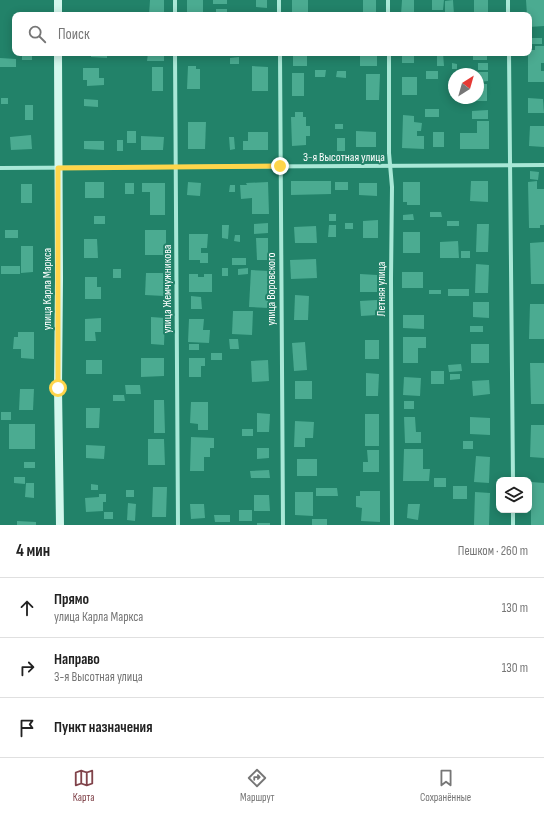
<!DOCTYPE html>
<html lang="ru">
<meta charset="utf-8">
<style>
body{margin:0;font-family:"Sofia Sans Condensed",sans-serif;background:#f2f2f2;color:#222}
.controls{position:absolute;right:12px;bottom:12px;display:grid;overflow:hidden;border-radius:8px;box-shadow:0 2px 10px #0003}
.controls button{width:36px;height:36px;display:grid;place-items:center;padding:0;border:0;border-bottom:1px solid #e0e0e0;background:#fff;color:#222;font:20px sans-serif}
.compass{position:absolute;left:448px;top:68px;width:36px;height:36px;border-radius:50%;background:#fff;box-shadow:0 2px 10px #0003;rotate:37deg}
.stop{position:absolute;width:12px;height:12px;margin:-9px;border:3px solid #ffd54a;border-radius:50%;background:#fff}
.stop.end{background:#ffd54a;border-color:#fff;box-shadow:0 1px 4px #0008}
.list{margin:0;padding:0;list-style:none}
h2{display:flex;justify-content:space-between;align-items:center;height:52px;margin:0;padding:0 16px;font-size:17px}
h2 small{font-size:13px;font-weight:400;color:#767676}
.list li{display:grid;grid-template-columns:26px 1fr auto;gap:12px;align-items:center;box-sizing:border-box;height:60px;padding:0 16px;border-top:1px solid #e0e0e0}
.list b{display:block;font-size:15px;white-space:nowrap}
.list p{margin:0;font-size:13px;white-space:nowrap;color:#767676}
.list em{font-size:13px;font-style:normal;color:#767676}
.icon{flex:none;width:22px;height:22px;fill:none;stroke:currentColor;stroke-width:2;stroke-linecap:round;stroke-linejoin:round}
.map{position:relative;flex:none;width:544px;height:525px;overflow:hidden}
.search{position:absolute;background:#fff;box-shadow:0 2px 10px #0003;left:12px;right:12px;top:12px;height:44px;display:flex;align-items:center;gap:10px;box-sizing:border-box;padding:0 14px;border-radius:8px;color:#767676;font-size:15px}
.sheet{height:232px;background:#fff}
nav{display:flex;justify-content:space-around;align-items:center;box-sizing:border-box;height:56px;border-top:1px solid #e0e0e0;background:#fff;font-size:11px;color:#767676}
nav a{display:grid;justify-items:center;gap:2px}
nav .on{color:#80434a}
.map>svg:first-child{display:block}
.building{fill:#4bab91}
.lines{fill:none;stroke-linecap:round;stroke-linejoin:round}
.minor{stroke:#a9e8d7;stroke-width:4}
.secondary{stroke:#d3f7ed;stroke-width:8}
.route{stroke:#ffd54a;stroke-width:5}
.labels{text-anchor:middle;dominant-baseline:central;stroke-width:4;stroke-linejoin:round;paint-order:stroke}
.street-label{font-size:12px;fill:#fff;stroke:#228269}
</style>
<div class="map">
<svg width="544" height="525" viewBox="0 0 544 525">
<rect width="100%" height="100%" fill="#228269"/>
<!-- building -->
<g class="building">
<polygon points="150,0 164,0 164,15 149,15"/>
<rect x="187" y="0" width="16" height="15"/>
<rect x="213" y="0" width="14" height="4"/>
<polygon points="256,0 267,0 267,8 256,7"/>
<rect x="292" y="0" width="16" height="15"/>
<rect x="363" y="0" width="13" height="15"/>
<polygon points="402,0 414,0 414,15 401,15"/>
<polygon points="432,0 444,0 443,10 432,10"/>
<polygon points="453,0 454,15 445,15 445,1"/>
<rect x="474" y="0" width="14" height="15"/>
<polygon points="526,0 544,0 544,26 529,27 529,15 527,15"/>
<rect x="216" y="9" width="11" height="6"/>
<polygon points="531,38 542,38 542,44 532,44"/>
<polygon points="535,46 544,46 544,63 541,63 541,71 544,71 544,82 528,82 528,53 529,50 535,50"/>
<rect x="22" y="53" width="10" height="7"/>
<polygon points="91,53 107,53 107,58 91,57"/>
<polygon points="148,53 164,53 164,61 147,61"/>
<rect x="293" y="53" width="14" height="13"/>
<rect x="360" y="53" width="17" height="13"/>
<rect x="402" y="53" width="12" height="10"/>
<polygon points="437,53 443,53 444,66 437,66"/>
<rect x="473" y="53" width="14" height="7"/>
<polygon points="239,57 239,64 230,64 230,58"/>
<polygon points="0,58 16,59 16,67 0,67"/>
<polygon points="452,63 457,64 457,69 452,69"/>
<rect x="478" y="63" width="10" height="7"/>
<polygon points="188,66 196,66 196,69 200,69 200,89 187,89"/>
<polygon points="252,66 268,67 268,91 252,91"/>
<rect x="152" y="67" width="11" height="24"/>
<polygon points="83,68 99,68 99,78 104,78 104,85 87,86 87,80 83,80"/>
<polygon points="315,70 326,70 325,77 315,77"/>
<polygon points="337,71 346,71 346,78 336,77"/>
<rect x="426" y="71" width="12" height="8"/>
<polygon points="470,72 488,72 488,81 478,82 478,74 470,74"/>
<rect x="292" y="73" width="12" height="23"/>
<polygon points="366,74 380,74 379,100 366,100"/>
<rect x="402" y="77" width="15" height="18"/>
<polygon points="478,84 487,84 487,101 470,101 470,98 478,98"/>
<rect x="1" y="98" width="7" height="6"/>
<polygon points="528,98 543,99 544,113 528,113"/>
<polygon points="84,99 98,100 98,107 84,106"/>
<rect x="25" y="105" width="8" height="15"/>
<rect x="425" y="109" width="14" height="8"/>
<polygon points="488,110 488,119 472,119 472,111"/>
<polygon points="295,112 303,112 303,117 306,117 306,126 310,126 310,136 306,136 306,145 292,146 291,117 295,117"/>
<polygon points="403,115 414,116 414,122 422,123 421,131 417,131 417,136 424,136 424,149 402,148"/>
<polygon points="477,121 489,121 489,149 460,149 460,133 477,133"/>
<polygon points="188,122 206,122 205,149 188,149"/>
<rect x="335" y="124" width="8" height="5"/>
<polygon points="530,126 544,126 544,147 529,146"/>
<rect x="127" y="131" width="9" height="12"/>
<polygon points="356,131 376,132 376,147 356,147"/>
<polygon points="248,132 268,132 268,150 243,150 243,141 248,141"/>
<rect x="433" y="132" width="11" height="15"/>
<polygon points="31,135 32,149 11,150 10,137"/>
<polygon points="141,136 164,137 163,150 141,150"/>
<polygon points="229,137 234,137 235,149 230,150"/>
<rect x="337" y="138" width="8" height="13"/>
<rect x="117" y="140" width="6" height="11"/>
<polygon points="84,141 104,141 104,150 84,149"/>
<polygon points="530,171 539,172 538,180 530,179"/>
<polygon points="291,181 331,181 331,194 291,195"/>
<polygon points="471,181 488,181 488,202 470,201"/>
<polygon points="537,181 537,189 544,189 544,225 540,225 540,228 529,228 528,182"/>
<rect x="85" y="182" width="19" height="16"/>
<polygon points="188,182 201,183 200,196 187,195"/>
<polygon points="268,182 269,214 252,214 252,198 241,199 240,185 247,185 246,183"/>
<rect x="335" y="182" width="13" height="8"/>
<polygon points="403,182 420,182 420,205 407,205 407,202 403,202"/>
<rect x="125" y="183" width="9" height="11"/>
<polygon points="142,183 165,183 165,215 150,215 150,192 142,192"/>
<polygon points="359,183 377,183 377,196 359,195"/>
<rect x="21" y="184" width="11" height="19"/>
<polygon points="230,185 235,185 235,192 229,192"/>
<polygon points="430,212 441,212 442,217 430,217"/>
<rect x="329" y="214" width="7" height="7"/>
<polygon points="413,214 414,220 403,220 403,215"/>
<rect x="94" y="216" width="11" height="8"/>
<polygon points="378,220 378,238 363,238 363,221"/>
<rect x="447" y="221" width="12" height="5"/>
<polygon points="268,223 268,233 254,234 254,224"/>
<rect x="345" y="223" width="8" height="6"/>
<polygon points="477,224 489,224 488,252 476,252"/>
<polygon points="222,225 229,225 228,239 222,238"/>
<polygon points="329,225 336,225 336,237 328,237"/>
<polygon points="316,226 317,243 295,243 294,227"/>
<rect x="5" y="230" width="13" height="8"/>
<rect x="145" y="230" width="21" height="25"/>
<rect x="403" y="232" width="17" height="21"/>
<polygon points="189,234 208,234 207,248 201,248 201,253 208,253 208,263 200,263 200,260 189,260"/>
<polygon points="235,235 240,235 240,242 234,241"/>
<polygon points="256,238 268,238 268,260 257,260"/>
<polygon points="84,239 97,239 98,258 84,258"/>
<polygon points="458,241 459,258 440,258 440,242"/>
<polygon points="544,242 544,284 531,284 530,243"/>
<polygon points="21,246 33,246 33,272 21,273"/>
<rect x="461" y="251" width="9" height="7"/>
<rect x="232" y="258" width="14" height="7"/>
<polygon points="316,259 317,278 291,279 290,260"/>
<polygon points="476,264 489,265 488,293 475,293"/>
<rect x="1" y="266" width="19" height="8"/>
<rect x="222" y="268" width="6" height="8"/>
<polygon points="248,268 248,274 238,275 238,269"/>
<rect x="113" y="269" width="8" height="9"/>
<polygon points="251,270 269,271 268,308 249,307"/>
<rect x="402" y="272" width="21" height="16"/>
<polygon points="146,273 164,273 164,296 145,295"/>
<polygon points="189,274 198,274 198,277 204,277 204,274 212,274 212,292 189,292"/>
<polygon points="360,274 377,275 377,292 360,292"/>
<polygon points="85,277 97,277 97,287 101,287 101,299 85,299"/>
<rect x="448" y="289" width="21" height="7"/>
<rect x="429" y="290" width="12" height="4"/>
<polygon points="295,295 309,296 308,320 294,320"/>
<polygon points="191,296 201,297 202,309 191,309"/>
<polygon points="377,300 377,315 361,316 360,301"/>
<polygon points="473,302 489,302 489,318 473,317"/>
<polygon points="530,304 544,304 544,339 529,339"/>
<polygon points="233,311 253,311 252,335 232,334"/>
<polygon points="403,315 424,315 424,329 403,328"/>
<polygon points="151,317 165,318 164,345 151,344"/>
<polygon points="101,318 101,332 95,332 96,341 85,341 85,319"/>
<polygon points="189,319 204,319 203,330 210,330 209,343 188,342"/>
<rect x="470" y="326" width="13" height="6"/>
<polygon points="18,332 34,332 34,359 21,358 21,349 13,349 14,337 18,337"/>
<polygon points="403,337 426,337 426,348 418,348 418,363 403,363"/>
<polygon points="229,339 238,339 239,349 230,349"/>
<rect x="365" y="340" width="14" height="19"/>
<polygon points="305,342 307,370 294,371 292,343"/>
<rect x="189" y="344" width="10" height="6"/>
<rect x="471" y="344" width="18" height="19"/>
<rect x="211" y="353" width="11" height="7"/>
<polygon points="141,358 164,358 164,376 141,377"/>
<polygon points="189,358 205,358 205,366 201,366 201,377 189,377"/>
<rect x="86" y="360" width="16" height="14"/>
<polygon points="268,360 269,381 252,382 251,361"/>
<polygon points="530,363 544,363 544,404 531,404"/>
<polygon points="461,364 462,371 449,372 448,365"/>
<rect x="431" y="371" width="13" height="13"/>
<polygon points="366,373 379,374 378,396 366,396"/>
<polygon points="450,374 460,374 460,379 450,380"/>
<polygon points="404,377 421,378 420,396 403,395"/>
<polygon points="489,380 490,394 473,396 472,381"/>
<rect x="295" y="381" width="17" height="18"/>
<polygon points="125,385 140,385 141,394 126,394"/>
<polygon points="20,389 34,389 33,410 19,410"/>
<polygon points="113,395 124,395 125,401 113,401"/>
<polygon points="154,400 164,400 165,433 154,433"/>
<rect x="404" y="401" width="10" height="8"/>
<polygon points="191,402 208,402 208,430 198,430 198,424 190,423"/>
<polygon points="86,408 100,408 99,428 86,428"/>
<rect x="1" y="412" width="10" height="8"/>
<polygon points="257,413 270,414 269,432 257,432"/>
<rect x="365" y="414" width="14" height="32"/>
<polygon points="404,417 415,417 416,432 421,432 421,443 405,443"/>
<polygon points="470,417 490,418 490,435 470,434"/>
<polygon points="295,421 314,422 313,438 305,438 305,447 294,447"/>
<rect x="9" y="424" width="26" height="25"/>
<polygon points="531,425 544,425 544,458 530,457"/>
<rect x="242" y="429" width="11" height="7"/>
<polygon points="191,437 214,438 214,448 210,448 210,457 204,457 204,471 190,471"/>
<polygon points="148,439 164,439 165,465 148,465"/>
<rect x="463" y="441" width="10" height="8"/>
<polygon points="86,445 105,446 104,459 86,458"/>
<polygon points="257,448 269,448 269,458 257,459"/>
<polygon points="404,449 423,449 423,469 430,469 429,481 403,481"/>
<polygon points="367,450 379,450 379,472 363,472 363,462 368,462"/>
<polygon points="476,456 490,457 489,483 474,482"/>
<rect x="297" y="459" width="20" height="17"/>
<rect x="24" y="462" width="11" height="6"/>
<polygon points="269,470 270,478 251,478 250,471"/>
<polygon points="14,477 25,477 25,484 14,483"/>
<rect x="434" y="478" width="12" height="9"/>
<polygon points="531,482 544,483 544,525 531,525"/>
<polygon points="26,483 34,483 34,498 25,497"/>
<polygon points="91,484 98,485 98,490 91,490"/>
<rect x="453" y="486" width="14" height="13"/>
<polygon points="153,487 167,487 166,517 152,517"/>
<polygon points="316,488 337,488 338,496 316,496"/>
<rect x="126" y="490" width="8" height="7"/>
<polygon points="360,491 380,491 380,522 361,521 362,508 356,507 356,496 360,496"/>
<polygon points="295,492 313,492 313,516 295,515"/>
<polygon points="475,492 490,493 489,525 474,525"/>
<polygon points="99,494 106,494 106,502 103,502 103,511 86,512 85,498 99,497"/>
<polygon points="254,495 269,495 270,511 254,511"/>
<polygon points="128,503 136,504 135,521 127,520"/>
<polygon points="190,504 204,504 205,518 191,519"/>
<polygon points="408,504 420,504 418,520 407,518"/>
<rect x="239" y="510" width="13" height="11"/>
<rect x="104" y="512" width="9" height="7"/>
<polygon points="214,515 230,515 230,522 215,522"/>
<rect x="312" y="519" width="15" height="6"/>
<polygon points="17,521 36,522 36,525 17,525"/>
<rect x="257" y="523" width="13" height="2"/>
</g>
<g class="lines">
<!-- minor -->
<g class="minor">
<polyline points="279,0 279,15"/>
<polyline points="388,0 388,15"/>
<polyline points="508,0 508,15"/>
<polyline points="175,15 175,0"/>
<polyline points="175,53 178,525"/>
<polyline points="280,53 283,525"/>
<polyline points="389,53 389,153 392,187 391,279 392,525"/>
<polyline points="509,53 513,480"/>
<polyline points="0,168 544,165"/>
<polyline points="513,510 513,525"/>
</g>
<!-- secondary -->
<g class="secondary">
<polyline points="58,15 58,0"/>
<polyline points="58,53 59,279 58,388 60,525"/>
</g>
</g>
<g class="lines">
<!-- route -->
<polyline class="route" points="58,388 58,168 280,166"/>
</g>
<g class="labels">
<!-- street labels -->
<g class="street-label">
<text x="344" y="157">3-я Высотная улица</text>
<text transform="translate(47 289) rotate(-90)">улица Карла Маркса</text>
<text transform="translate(167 289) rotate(-90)">улица Жемчужникова</text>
<text transform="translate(271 289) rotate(-90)">улица Воровского</text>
<text transform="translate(381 289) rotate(-90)">Летняя улица</text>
</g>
</g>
</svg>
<div class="controls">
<button><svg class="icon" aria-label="layers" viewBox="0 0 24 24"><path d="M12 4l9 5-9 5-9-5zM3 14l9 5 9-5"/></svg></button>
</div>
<svg class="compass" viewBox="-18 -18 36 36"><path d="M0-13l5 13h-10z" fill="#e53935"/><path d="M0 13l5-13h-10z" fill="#767676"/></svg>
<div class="stop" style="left:58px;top:388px"></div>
<div class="stop end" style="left:280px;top:166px"></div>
<div class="search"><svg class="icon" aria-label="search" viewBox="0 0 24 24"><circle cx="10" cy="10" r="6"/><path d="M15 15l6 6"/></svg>Поиск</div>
</div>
<section class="sheet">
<h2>4 мин<small>Пешком · 260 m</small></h2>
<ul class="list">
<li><svg class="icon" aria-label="ahead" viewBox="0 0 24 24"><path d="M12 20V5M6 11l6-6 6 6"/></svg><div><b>Прямо</b><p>улица Карла Маркса</p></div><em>130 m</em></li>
<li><svg class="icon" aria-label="right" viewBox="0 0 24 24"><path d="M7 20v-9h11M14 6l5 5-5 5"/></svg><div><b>Направо</b><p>3-я Высотная улица</p></div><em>130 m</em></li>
<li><svg class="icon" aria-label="arrive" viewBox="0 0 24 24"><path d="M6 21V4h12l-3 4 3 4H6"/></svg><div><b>Пункт назначения</b></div></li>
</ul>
</section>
<nav>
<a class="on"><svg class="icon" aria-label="map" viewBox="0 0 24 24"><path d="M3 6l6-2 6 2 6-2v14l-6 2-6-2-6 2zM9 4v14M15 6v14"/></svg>Карта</a>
<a><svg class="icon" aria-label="directions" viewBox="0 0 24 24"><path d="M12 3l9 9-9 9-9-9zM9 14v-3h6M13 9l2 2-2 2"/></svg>Маршрут</a>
<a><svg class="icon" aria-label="saved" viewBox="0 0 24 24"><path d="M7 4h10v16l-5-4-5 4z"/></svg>Сохранённые</a>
</nav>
